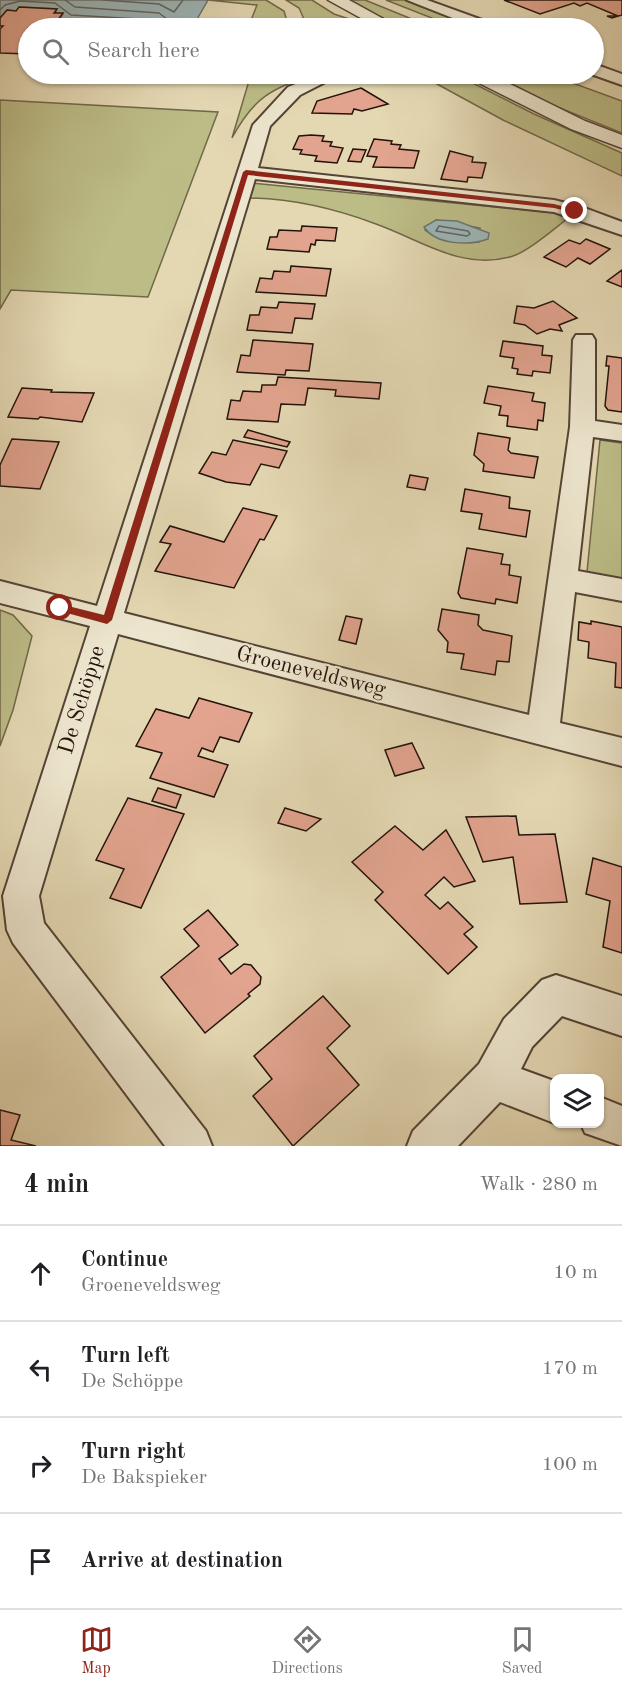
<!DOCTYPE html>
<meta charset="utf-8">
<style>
body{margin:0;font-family:"Old Standard TT",serif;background:#f6f6f6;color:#202124}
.controls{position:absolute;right:18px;bottom:18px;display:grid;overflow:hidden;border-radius:12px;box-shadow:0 2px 4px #0004}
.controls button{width:54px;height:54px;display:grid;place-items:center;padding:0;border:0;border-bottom:2px solid #e0e0e0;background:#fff;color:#202124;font:30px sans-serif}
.stop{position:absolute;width:18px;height:18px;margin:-14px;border:4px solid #8f2418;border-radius:50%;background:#fff}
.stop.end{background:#8f2418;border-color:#fff;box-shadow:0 2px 6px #0008}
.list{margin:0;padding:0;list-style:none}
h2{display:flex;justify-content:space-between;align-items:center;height:78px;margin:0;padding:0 24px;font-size:26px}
h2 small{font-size:20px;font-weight:400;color:#757577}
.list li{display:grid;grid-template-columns:39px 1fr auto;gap:18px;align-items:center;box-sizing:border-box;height:96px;padding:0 24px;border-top:2px solid #e0e0e0}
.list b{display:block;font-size:22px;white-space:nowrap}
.list p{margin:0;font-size:20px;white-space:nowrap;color:#757577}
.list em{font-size:20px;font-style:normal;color:#757577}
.icon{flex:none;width:33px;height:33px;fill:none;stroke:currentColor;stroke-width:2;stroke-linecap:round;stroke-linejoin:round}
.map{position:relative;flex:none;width:622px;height:1146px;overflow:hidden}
.search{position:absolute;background:#fff;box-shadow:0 2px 4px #0004;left:18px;right:18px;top:18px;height:66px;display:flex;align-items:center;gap:15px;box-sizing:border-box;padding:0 21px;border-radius:33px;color:#757577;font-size:22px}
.sheet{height:462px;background:#fff}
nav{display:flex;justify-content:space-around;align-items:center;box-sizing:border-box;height:84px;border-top:2px solid #e0e0e0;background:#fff;font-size:16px;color:#757577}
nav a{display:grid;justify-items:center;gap:3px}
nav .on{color:#8f2418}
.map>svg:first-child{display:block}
.green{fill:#bcbc87;stroke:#706849;stroke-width:1.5;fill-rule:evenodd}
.water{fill:#9cb6b9;stroke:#6c7573;stroke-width:1.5}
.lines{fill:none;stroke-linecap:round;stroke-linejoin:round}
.shore{stroke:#606462;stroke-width:1.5}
.building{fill:#e2a48f;stroke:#24130b;stroke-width:1.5}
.minor-casing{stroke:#544435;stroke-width:4}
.tertiary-casing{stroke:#544435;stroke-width:3}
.minor{fill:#ede6ce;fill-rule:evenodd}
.tertiary{fill:#ede6ce;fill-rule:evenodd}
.route{fill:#8f2418}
.labels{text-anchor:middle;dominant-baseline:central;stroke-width:4.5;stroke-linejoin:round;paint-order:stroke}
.street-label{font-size:22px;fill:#24130b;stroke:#ede6ce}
</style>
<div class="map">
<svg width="622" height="1146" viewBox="0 0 622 1146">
<rect width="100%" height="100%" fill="#e4d8b3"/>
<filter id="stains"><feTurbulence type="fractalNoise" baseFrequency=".00333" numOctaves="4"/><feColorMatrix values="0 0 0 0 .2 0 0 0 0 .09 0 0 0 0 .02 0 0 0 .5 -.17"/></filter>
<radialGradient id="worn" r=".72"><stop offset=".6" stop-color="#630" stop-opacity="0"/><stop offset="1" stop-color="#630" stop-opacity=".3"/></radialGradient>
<!-- green -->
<g class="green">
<polygon points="208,0 266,0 284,11 289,28 248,28 257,5"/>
<polygon points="286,0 312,0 334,14 361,23 342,28 308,28 299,8"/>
<polygon points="345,0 365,0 434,28 399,28"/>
<polygon points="386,0 404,0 466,24 457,28"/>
<path d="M251,74H313C270,90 254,97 232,138Z"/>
<polygon points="411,74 455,74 534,114 622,153 622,176 503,120 426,78"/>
<polygon points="488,74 548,74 622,101 622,133 550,104"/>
<polygon points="0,100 218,112 148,297 11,290 0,309"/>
<path d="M251,183L566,214L571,216C556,227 527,253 510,257C460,270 421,240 376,224C333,208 291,198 246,198ZM436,220L480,228L479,242C460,242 441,243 425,230Z"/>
<polygon points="600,440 622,443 622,579 587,572"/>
<polygon points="0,610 13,615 32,636 13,710 0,746"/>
</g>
<!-- water -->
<g class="water">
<polygon points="0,0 208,0 192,28 59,20 63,14 55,13 57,9 20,7 17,11 7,10 0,19"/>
<path d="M436,220L457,221L489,233L488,239C469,246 436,245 424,227Z"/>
</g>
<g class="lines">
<!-- shore -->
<g class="shore">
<polyline points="65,0 75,7 159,13 167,19 169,28"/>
<polyline points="103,0 159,4 174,12 183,0"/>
<polyline points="0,10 5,5 20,1 55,3 71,15 155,20 160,22 162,28"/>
<polygon points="439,226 468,231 470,234 467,236 436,231"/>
</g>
</g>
<!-- building -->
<g class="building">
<polygon points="504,0 622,0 622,15 612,18 607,16 618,16 587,3 580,6 574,3 540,14"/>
<polygon points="19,7 57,9 54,13 63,13 52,28 28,28 28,54 0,53 0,29 3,26 0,26 0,18 7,10 16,11"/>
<polygon points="38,74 104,74 99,81 36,76"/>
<polygon points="361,88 388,104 362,111 354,109 352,114 312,113 317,101"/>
<polygon points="311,135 324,136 322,141 332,142 330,146 343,148 337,163 315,161 317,156 300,154 302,150 293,149 299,136"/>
<polygon points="374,139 392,141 391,144 401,145 399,149 419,151 414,168 373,167 377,157 367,156"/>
<polygon points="353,149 366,150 361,162 348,161"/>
<polygon points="450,151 473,157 472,162 486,163 482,178 468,177 467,182 441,179"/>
<polygon points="302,226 337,228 335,241 316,240 315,245 311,244 309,252 267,249 270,237 277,237 279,230 301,231"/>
<polygon points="586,239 610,249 590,264 578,258 566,267 544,257 569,240 580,244"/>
<polygon points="291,266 331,269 326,296 256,292 260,278 272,279 274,271 290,272"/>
<polygon points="622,270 622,287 607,281"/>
<polygon points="553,301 577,318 559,325 562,331 550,329 537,334 525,325 514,323 517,306 534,308"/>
<polygon points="279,302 315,304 312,319 295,318 292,333 247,330 250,315 259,315 261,307 277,308"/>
<polygon points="253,340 313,344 309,371 286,370 285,375 237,372 241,355 250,356"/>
<polygon points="503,341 543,346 542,355 552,356 550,373 533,371 532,376 517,374 518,369 512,368 514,358 500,356"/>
<polygon points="607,356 622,358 622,412 608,410 605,406 609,366 606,366"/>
<polygon points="278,377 381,383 379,399 335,396 336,390 308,388 305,405 281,404 278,422 227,419 231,400 240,401 243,391 261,392 262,385 276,385"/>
<polygon points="488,386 534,393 532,401 545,403 543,421 538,420 537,430 507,426 508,416 499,415 501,406 484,403"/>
<polygon points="22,388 52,390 51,392 94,393 82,422 40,417 38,419 8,417"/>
<polygon points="248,430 290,442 287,447 244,437"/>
<polygon points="478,433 510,438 508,450 511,453 538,457 534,478 483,471 484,464 474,455"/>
<polygon points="12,439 59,442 40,489 0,486 0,465"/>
<polygon points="233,440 287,451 279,468 261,464 250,485 226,482 199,473 212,452 226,455"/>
<polygon points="410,475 428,478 425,490 407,487"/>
<polygon points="465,489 510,497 509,508 530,511 526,537 479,529 482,514 461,511"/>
<polygon points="243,508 277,516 264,540 260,539 234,588 155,571 171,544 160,542 170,526 224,542"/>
<polygon points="467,548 503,554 501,564 510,565 509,575 521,577 517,603 496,599 495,604 461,598 458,593"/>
<polygon points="442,609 479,615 478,625 483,630 512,636 509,662 497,661 495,675 461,669 464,654 447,652 448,642 438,630"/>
<polygon points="346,616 362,619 356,644 339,640"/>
<polygon points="591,621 622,627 622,688 615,687 616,663 588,658 589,642 578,640 579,622 591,624"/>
<polygon points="199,698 252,713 239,742 220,737 213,752 202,748 198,756 228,765 214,797 150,778 162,753 136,746 156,709 189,718"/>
<polygon points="412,743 424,768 395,776 385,750"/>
<polygon points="158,788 181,795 176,808 152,801"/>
<polygon points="128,798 184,814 141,908 110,898 124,869 96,860"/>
<polygon points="285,808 321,819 306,831 278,823"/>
<polygon points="516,816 519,835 555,834 567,902 520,904 513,857 483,862 466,817"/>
<polygon points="395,826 423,850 446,830 475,881 454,887 444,877 425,895 440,909 448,902 473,927 464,934 477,947 448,974 375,900 383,892 352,862"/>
<polygon points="593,858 622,867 622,953 603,947 610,901 586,894"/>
<polygon points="208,910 238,945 219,959 231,974 244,964 251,965 261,977 260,984 248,994 250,996 205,1033 161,977 199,946 184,929"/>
<polygon points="323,996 350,1026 327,1048 359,1085 293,1146 253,1096 272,1079 254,1056"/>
<polygon points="0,1110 20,1115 11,1140 36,1146 0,1146"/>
</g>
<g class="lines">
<defs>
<g id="minor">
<polygon points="407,0 427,0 496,25 498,28 478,28"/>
<polygon points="594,64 622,74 622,85 591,74 594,74"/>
<polygon points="321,74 341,74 300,95 270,126 258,168 554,200 582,207 622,222 622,235 554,212 255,179 124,613 529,715 570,427 573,340 576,335 592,335 595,340 595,421 622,425 622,441 593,437 578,571 622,579 622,601 575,592 560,723 622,738 622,766 118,634 39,896 44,923 206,1131 212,1146 165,1146 13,943 7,930 3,896 90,626 0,603 0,581 97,606 253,125 288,87"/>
<polygon points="556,975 622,996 622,1036 562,1016 532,1047 521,1069 554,1081 554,1123 500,1102 458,1146 407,1146 413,1131 479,1064 504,1019 542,980"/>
<polygon points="600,1097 622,1106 622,1146 585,1133 581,1124 600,1124"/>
</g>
<g id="tertiary">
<polygon points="328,0 349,0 400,28 379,28"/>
<polygon points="467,74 490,74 585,121 622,135 622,148 571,129 469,78"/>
</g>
</defs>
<!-- minor casing -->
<use href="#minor" class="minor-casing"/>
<!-- tertiary casing -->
<use href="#tertiary" class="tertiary-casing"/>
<!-- minor -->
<use href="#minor" class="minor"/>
<!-- tertiary -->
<use href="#tertiary" class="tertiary"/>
</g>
<!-- route -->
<polygon class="route" points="246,170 554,204 579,211 575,213 554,208 248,175 112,620 107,624 56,610 55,608 60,604 104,615 243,172"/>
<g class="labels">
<!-- street labels -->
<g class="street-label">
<text transform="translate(311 672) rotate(14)">Groeneveldsweg</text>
<text transform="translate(82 700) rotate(-73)">De Schöppe</text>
</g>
</g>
<rect width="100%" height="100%" filter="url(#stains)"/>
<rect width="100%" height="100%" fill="url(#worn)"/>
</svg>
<div class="controls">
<button><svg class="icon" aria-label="layers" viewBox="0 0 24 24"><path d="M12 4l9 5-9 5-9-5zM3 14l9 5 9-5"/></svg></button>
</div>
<div class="stop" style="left:60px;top:608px"></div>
<div class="stop end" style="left:575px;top:211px"></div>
<div class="search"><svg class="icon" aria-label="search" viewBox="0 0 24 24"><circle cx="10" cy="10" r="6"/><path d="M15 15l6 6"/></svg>Search here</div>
</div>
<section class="sheet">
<h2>4 min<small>Walk · 280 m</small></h2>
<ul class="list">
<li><svg class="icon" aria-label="ahead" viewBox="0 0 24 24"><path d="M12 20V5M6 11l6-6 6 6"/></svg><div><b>Continue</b><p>Groeneveldsweg</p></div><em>10 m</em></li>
<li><svg class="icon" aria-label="left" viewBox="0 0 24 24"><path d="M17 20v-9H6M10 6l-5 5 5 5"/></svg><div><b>Turn left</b><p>De Schöppe</p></div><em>170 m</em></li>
<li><svg class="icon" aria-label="right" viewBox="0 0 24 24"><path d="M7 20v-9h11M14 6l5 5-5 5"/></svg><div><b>Turn right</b><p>De Bakspieker</p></div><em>100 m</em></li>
<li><svg class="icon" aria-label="arrive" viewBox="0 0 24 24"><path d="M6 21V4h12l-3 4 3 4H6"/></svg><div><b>Arrive at destination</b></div></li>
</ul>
</section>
<nav>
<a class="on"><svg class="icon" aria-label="map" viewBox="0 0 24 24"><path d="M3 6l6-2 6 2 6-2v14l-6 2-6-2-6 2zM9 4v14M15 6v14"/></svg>Map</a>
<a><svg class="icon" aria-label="directions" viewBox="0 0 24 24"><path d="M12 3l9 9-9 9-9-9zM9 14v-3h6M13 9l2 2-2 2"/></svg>Directions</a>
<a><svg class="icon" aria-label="saved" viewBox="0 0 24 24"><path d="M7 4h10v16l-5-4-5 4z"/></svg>Saved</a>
</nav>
